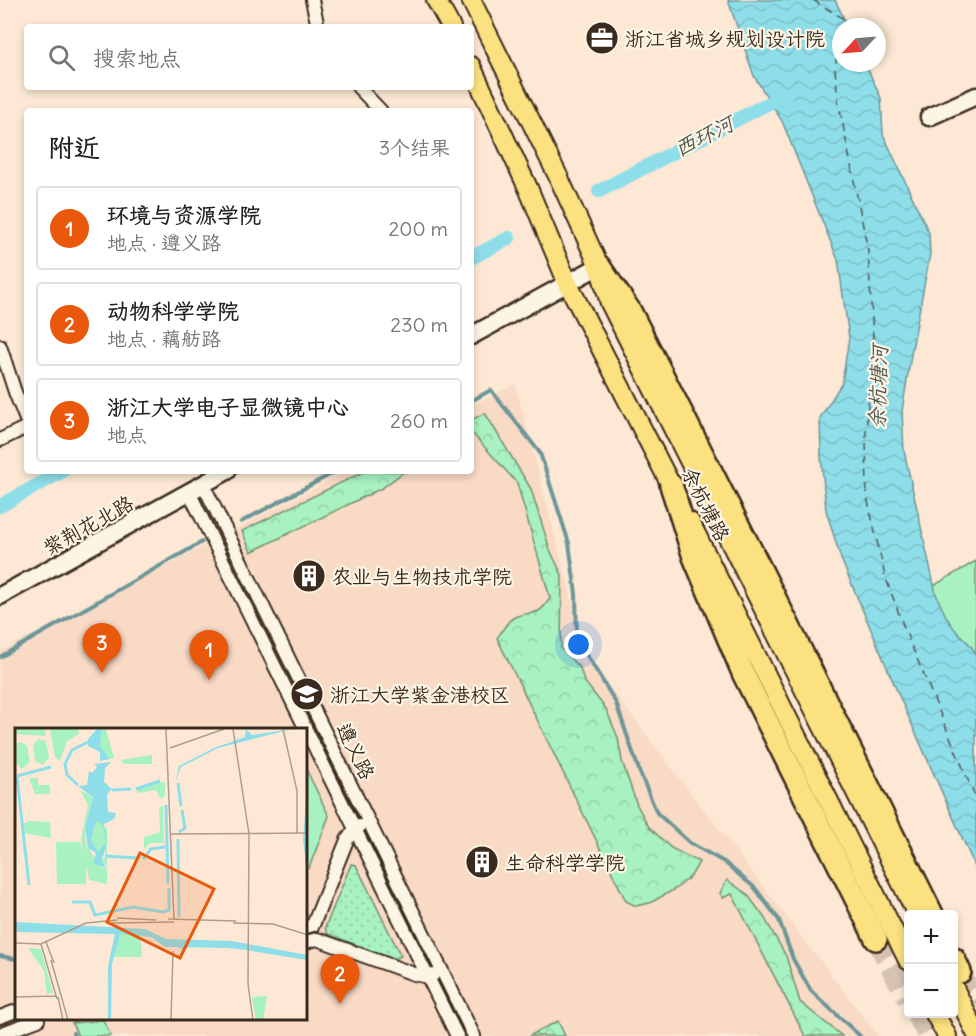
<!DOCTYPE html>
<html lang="zh">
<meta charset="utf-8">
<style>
body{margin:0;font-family:Delius,"LXGW WenKai TC",sans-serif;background:#f6f6f6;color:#222}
.controls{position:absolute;right:18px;bottom:18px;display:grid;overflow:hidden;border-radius:6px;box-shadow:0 3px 9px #0003}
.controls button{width:54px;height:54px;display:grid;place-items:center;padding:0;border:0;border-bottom:2px solid #e0e0e0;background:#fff;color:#222;font:30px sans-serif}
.compass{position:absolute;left:832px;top:18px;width:54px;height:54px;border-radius:50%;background:#fff;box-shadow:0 3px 9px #0003;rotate:244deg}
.you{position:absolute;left:579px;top:645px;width:21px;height:21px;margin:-15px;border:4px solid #fff;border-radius:50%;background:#1a73e8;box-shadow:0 0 0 9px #1a73e833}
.badge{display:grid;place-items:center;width:39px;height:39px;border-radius:50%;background:#ea580c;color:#fff;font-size:20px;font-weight:700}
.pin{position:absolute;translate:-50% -50px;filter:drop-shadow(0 2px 3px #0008)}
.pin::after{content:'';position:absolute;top:32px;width:21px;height:18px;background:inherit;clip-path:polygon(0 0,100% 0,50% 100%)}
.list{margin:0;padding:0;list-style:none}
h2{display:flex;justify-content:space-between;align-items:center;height:78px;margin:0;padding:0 24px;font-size:26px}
h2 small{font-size:20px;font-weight:400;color:#767676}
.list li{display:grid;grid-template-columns:39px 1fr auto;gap:18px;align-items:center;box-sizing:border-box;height:84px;margin:0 12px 12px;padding:0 12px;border:2px solid #e0e0e0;border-radius:6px}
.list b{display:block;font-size:22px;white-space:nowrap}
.list p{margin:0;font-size:20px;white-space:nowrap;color:#767676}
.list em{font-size:20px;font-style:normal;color:#767676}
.icon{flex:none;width:33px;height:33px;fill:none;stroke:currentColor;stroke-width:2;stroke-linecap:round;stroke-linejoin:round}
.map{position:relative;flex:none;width:976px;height:1036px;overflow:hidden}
.search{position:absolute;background:#fff;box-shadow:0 3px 9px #0003;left:24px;top:24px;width:450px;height:66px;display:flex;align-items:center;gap:15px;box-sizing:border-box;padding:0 21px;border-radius:6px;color:#767676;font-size:22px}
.panel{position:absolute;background:#fff;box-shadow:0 3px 9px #0003;left:24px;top:108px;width:450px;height:366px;border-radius:6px}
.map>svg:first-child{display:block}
.built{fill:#f8dac5;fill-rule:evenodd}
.green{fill:#a8f1c0;stroke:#728e6f;stroke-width:1.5}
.forest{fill:url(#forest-crowns);stroke:#728e6f;stroke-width:1.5}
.garden{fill:url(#garden-dots);stroke:#728e6f;stroke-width:1.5}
.water{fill:url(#water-waves);stroke:#6d9698;stroke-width:1.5}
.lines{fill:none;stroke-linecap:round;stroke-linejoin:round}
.stream{stroke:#6d9698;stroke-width:4}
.canal{stroke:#8edeea;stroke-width:14}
.ferry{stroke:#505751;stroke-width:1.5;stroke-dasharray:8 6;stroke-linecap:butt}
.highway-tunnel{stroke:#d5c2b0;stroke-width:21;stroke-dasharray:21 10;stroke-linecap:butt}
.street-casing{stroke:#3b2a1e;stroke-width:16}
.secondary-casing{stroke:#3b2a1e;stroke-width:21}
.primary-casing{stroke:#3b2a1e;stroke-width:22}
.highway-casing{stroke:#3b2a1e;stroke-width:26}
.street{stroke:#fcf5e5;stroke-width:12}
.secondary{stroke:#fcf5e5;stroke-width:16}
.primary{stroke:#fbe180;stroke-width:18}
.highway{stroke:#fbe180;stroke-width:21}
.labels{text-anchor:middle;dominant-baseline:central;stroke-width:4.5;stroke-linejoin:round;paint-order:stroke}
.poi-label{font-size:20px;fill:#3b2a1e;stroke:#fcf5e5;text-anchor:start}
.street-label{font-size:20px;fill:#3b2a1e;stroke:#fcf5e5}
.water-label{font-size:21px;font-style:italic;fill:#505751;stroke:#fcf5e5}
.inset-river{fill:none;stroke:#8edeea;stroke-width:3}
.inset-road{fill:none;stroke:#af9c8b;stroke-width:1.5}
.view{fill:#e8590c;fill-opacity:0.15;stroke:#e8590c;stroke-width:3}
.inset-edge{fill:none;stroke:#3b2a1e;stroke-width:3}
</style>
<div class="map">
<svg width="976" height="1036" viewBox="0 0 976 1036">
<defs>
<pattern id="forest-crowns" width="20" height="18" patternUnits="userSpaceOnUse" patternTransform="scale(1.5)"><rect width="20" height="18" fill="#a8f1c0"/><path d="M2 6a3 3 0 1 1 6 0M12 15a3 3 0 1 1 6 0" fill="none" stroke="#92cfa5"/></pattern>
<pattern id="garden-dots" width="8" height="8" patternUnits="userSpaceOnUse" patternTransform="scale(1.5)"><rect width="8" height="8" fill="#a8f1c0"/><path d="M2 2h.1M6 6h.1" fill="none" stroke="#92cfa5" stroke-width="1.8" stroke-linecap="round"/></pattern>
<pattern id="water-waves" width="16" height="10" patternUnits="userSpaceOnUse" patternTransform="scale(1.5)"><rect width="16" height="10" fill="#8edeea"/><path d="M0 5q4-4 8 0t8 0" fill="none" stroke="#7bbfc8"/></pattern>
</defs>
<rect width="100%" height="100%" fill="#fce8d4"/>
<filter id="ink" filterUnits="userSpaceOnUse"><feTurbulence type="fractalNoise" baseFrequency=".0167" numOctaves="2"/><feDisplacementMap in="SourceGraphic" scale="12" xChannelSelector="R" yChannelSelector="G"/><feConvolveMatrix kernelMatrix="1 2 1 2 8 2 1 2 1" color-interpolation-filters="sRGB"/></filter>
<g filter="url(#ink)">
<!-- built -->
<path class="built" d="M515,384L587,658L878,1036H0V652L348,471H471V407ZM16,730H306V1020H16Z"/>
<!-- green -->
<g class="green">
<polygon points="976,561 976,726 921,593"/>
<polygon points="306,769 329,816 309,868 306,868"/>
<polygon points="103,1020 111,1036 78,1036 72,1023"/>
</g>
<!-- forest -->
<g class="forest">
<path d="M485,413L531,489L550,550L562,575L561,649L580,668L584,681L606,709L618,738L622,761L637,805L649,827L671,848L699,862L691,876L677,888L650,903L636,906L626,901L497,638C502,632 506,622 513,618C532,608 536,621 550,598L517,483L471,432V420Z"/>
<polygon points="365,471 405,471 382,488 251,552 242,531"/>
<polygon points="727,880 747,894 764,917 786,956 800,1002 842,1036 805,1036 732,894 723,898 720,893"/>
<polygon points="558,1021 565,1036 529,1036"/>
</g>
<!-- garden -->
<polygon class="garden" points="351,864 356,865 401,956 393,959 328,934 325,928"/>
<!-- water -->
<path class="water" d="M728,0H835L848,27H841V63H865L881,98L883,134L929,233L930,254L912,349L902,411L904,451L936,594C941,607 948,622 957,632C965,640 971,644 976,654V869L897,691L841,559L826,510L821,455L820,418L842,383L849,338L838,260L782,121L754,76Z"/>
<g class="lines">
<!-- stream -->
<g class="stream">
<polyline points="471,401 491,390 540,453 569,543 576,594 577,639 616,703 640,773 657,813 690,843 724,862 755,888 779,920 793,959 811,991 860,1036"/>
<polyline points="241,522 337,471"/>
<polyline points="0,657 202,542"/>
<polyline points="0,956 16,959"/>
<polyline points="73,1033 74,1036"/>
</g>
<!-- canal -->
<g class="canal">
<polyline points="599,191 786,94"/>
<polyline points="471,258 509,238"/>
<polyline points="0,506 63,471"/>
</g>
<!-- ferry -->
<g class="ferry">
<polyline points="813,0 844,19 841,27"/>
<polyline points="841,27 835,69 838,100 868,251 873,337 866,433 867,497 885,576 905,630 976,799"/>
</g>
<!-- highway-tunnel -->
<g class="highway-tunnel">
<polyline points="876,939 908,999"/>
<polyline points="960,972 976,1006"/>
<polyline points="916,1014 929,1036"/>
</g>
<defs>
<g id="street">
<polyline points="312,0 318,27"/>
<polyline points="358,87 381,111"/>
<polyline points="0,346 15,392 27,422"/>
<polyline points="0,440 27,427"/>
<polyline points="203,484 474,1036"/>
<polyline points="189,492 457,1036"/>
<polyline points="306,927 313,925 347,840 355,829 360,826"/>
<polyline points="306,942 317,939 414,974 429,977 433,975"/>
<polyline points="0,1017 16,1011"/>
<polyline points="0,1034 38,1020"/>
</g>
<g id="secondary">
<polyline points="929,117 976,96"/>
<polyline points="471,336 599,266"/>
<polyline points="0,596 227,471"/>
</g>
<g id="primary">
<polyline points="436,0 451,27"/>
<polyline points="471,0 558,176 599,266 610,303 917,914"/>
<polyline points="471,66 528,188 568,284 677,497"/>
<polyline points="690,522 908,960"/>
<polyline points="954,988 976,1033"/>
<polyline points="935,1014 947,1036"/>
</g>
<g id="highway">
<polyline points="599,266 630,311 756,560 932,914"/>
<polyline points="671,485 694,557 743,673 876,939"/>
<polyline points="954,959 960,972"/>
</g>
</defs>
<!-- street casing -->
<use href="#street" class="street-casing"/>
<!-- secondary casing -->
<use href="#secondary" class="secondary-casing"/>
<!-- primary casing -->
<use href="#primary" class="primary-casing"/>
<!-- highway casing -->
<use href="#highway" class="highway-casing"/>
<!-- street -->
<use href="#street" class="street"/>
<!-- secondary -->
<use href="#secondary" class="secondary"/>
<!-- primary -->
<use href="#primary" class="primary"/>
<!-- highway -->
<use href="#highway" class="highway"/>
</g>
</g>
<!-- icons -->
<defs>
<symbol id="office-disc" viewBox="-11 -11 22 22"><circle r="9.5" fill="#3b2a1e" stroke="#fcf5e5"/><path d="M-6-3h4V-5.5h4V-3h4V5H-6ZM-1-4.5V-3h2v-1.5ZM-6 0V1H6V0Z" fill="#fff"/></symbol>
<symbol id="building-disc" viewBox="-11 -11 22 22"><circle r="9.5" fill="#3b2a1e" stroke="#fcf5e5"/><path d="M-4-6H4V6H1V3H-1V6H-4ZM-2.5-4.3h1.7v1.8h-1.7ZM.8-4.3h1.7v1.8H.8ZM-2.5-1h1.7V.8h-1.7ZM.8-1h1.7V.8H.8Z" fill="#fff"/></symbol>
<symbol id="university-disc" viewBox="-11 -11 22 22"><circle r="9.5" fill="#3b2a1e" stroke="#fcf5e5"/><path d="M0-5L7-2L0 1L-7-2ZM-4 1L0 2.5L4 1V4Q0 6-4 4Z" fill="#fff"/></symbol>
</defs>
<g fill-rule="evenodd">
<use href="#office-disc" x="583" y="19" width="38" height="38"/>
<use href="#building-disc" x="290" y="557" width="38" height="38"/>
<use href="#university-disc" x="288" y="675" width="38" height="38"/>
<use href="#building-disc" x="463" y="843" width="38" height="38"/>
</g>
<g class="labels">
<!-- poi labels -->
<g class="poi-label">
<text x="625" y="38">浙江省城乡规划设计院</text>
<text x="332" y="576">农业与生物技术学院</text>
<text x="330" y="694">浙江大学紫金港校区</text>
<text x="505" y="862">生命科学学院</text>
</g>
<!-- street labels -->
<g class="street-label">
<text transform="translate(706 504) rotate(63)">余杭塘路</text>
<text transform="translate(88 525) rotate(-29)">紫荆花北路</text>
<text transform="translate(356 751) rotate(64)">遵义路</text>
</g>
<!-- water labels -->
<g class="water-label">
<text transform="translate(704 136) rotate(-27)">西环河</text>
<text transform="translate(878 387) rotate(-88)">余杭塘河</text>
</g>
</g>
<!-- overview -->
<g transform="translate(15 728)">
<rect width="292" height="292" fill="#fce8d4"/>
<path d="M0,1H30L31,8L0,6ZM86,1H91L99,30L95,31L85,18ZM23,11L31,13L34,30L28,37L20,33L18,17ZM6,14L12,18L15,34L7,41L0,34V16ZM137,27V36H109L106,32ZM14,50H23V57H35V66H20ZM65,62L78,69L70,99L71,117L86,139L92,141V156L74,152L66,112L73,77ZM81,93H86L90,101L92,99V139L87,133L91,128L89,120L82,124L76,112ZM104,204L125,206L127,229H99ZM13,220L26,221L38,265L32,266L29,243ZM252,268L248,292H241L237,269Z" fill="#a8f1c0"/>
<path d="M35,1H63L64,6L52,13L45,33L40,29ZM146,54H150V67L146,71L141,62L123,65L121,61ZM148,77L149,115H135L129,121V109L145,104L144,80ZM13,93L35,94L36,110L9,105L8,96Z" fill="#a8f1c0"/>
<path d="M41,114H65L71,133V156H42Z" fill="#a8f1c0"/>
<path d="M82,1L87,2L85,18L95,31L85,33V24L73,18V11ZM231,1L237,7L277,1L203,20L166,39L161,53L164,38L199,20L230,9ZM96,34L90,40L89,54L97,61L92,66L93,84L101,85L99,91L89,96L92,112L87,133L91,140L78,135L81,125L73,120L70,99L78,69L63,58L72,57L74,43L77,45L82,39L79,36ZM81,93L88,97L91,114L83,124L76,112ZM292,58L291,114L292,143L288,112ZM0,194L130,201L151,211L217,213L292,227V232L218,220L150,219L136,209L105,206L97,236L96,292H93V238L100,206L2,204Z" fill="#8edeea" fill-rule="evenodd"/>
<path class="inset-river" d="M2,48L36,39M2,49L14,157M163,55L166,78M63,57L52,47L50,36L57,22L73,14M121,61L145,53M97,62L116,61M151,77L153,156M164,104L170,100L167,82M163,111L164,189M90,128L123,130M128,131L136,121L150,119M57,174H75L80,187L118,179L148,184L154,182V160M0,197L55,199M66,200L130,204L168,220L178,216L231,220M235,221L293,229"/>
<path class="inset-road" d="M151,1L159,192M218,1L234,106L233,256L238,292M268,1L282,63V105M155,20L209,1M155,106L293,105M102,190L141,192M153,191L221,193M97,195L159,194M218,195L258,196L293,207M31,214L39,235M0,215L26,216L71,195L102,192M26,216L42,271M36,232L53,292M0,269L41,268M43,269L48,292M156,292L158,223"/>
<path class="view" d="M125,125L199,161L165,230L92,194Z"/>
<rect width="292" height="292" class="inset-edge"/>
</g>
</svg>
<div class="controls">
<button>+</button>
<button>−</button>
</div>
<svg class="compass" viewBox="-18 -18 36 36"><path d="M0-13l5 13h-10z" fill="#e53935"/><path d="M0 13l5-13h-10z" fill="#767676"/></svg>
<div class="you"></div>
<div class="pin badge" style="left:209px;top:680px">1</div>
<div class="pin badge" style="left:340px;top:1004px">2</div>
<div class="pin badge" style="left:102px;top:673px">3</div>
<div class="search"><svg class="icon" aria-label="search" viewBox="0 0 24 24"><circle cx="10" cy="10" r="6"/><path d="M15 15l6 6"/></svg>搜索地点</div>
<section class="panel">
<h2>附近<small>3个结果</small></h2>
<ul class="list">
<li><span class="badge">1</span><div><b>环境与资源学院</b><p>地点 · 遵义路</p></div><em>200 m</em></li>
<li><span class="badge">2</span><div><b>动物科学学院</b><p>地点 · 藕舫路</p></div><em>230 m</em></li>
<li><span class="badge">3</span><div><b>浙江大学电子显微镜中心</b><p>地点</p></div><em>260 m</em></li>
</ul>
</section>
</div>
